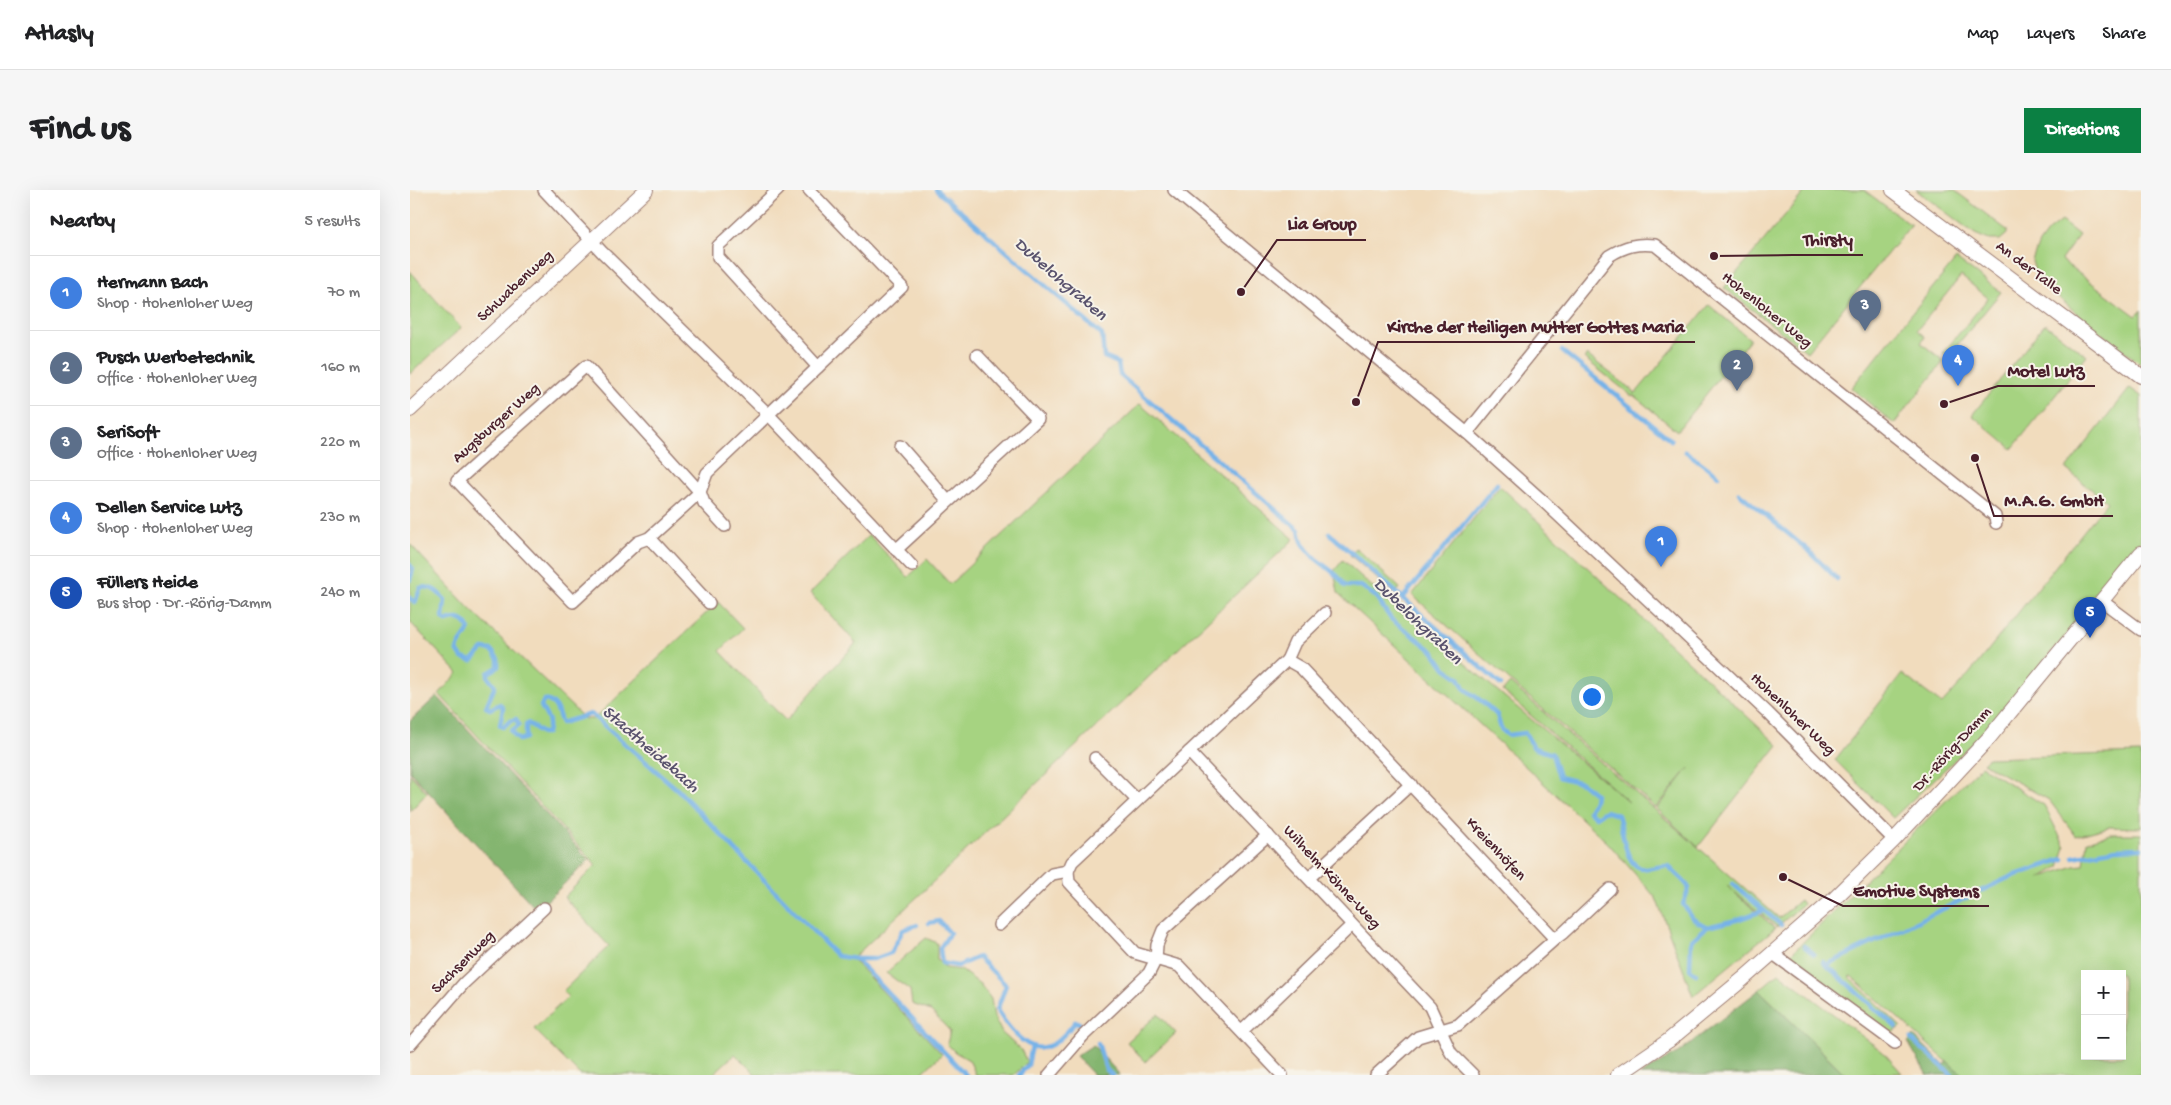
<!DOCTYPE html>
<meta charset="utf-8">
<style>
body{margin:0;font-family:"Gochi Hand",sans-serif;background:#f6f6f6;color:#202124}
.controls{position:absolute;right:15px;bottom:15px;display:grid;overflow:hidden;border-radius:0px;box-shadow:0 5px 20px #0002}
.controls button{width:45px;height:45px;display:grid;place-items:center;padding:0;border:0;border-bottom:1px solid #e0e0e0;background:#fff;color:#202124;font:25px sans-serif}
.you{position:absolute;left:1181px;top:506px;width:18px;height:18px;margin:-12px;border:4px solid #fff;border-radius:50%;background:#1a73e8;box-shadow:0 0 0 8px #1a73e833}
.badge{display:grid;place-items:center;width:32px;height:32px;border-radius:50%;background:#0b8043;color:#fff;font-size:16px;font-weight:700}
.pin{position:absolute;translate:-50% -41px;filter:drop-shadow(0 1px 2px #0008)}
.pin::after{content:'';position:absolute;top:26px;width:18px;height:15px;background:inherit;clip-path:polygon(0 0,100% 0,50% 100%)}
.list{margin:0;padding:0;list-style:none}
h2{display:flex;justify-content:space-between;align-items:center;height:65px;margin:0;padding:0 20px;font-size:21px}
h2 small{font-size:16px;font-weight:400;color:#757577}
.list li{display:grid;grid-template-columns:32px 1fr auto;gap:15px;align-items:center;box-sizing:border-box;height:75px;padding:0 20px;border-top:1px solid #e0e0e0}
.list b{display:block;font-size:19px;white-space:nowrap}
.list p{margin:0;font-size:16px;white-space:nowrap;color:#757577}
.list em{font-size:16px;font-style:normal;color:#757577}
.map{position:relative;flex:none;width:1731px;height:885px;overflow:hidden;border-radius:0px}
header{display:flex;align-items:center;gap:30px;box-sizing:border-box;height:70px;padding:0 25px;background:#fff;border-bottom:1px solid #e0e0e0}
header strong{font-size:24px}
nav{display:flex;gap:28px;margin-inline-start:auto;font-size:18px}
.intro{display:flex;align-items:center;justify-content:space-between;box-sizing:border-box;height:120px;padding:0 30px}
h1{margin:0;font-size:35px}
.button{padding:12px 22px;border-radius:0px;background:#0b8043;color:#fff;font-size:18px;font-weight:700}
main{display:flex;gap:30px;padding:0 30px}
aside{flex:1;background:#fff;border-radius:0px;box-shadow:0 5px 20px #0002}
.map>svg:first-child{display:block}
.green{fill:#a6d381;stroke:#787956;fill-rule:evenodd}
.forest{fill:#84b56f;stroke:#676a4d}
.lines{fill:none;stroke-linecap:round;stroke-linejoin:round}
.stream{stroke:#76b2e8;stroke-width:4.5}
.minor-casing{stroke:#9e7e74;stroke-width:14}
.tertiary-casing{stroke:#9e7e74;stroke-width:16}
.minor{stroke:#fff;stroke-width:11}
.tertiary{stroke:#fff;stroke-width:14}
.labels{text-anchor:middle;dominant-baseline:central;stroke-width:4;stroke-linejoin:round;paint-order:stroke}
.street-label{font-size:16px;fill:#4a1f2b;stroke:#f7f3e8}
.water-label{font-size:18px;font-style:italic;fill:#59526d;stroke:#f7f3e8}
.leader{fill:none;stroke:#4a1f2b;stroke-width:2}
.callout-dot{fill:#4a1f2b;stroke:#f7f3e8;stroke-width:2}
.callout-label{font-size:18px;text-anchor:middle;font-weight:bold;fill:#4a1f2b;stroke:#f7f3e8;stroke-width:4;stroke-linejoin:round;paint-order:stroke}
</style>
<header>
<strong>Atlasly</strong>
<nav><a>Map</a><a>Layers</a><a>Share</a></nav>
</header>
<div class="intro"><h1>Find us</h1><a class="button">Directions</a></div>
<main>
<aside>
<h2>Nearby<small>5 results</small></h2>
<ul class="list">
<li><span class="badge" style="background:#3f7fe0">1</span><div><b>Hermann Bach</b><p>Shop · Hohenloher Weg</p></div><em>70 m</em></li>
<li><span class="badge" style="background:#5c6f8a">2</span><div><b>Pusch Werbetechnik</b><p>Office · Hohenloher Weg</p></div><em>160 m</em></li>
<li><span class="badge" style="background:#5c6f8a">3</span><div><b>SeriSoft</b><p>Office · Hohenloher Weg</p></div><em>220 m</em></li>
<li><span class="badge" style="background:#3f7fe0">4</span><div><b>Dellen Service Lutz</b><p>Shop · Hohenloher Weg</p></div><em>230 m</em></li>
<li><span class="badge" style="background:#1a4fb4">5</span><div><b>Füllers Heide</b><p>Bus stop · Dr.-Rörig-Damm</p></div><em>240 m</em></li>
</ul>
</aside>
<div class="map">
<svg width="1731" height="885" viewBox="0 0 1731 885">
<rect width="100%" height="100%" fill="#f7f3e8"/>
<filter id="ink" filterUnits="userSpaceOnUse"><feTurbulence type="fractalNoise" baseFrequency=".02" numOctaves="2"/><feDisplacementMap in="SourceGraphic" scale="10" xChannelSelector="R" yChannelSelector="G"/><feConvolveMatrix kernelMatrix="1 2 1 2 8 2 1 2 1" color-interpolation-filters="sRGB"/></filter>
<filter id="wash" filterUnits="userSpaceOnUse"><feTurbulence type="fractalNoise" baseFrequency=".0096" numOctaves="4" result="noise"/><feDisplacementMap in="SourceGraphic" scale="20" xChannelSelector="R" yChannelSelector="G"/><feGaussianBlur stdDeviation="1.12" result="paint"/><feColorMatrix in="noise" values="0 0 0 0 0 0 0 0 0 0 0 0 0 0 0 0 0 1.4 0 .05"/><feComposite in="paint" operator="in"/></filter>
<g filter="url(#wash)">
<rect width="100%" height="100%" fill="#f1dcbd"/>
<!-- green -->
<g class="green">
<polygon points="1396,0 1454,0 1501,35 1397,162 1314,98"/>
<polygon points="1506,0 1544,0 1597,40 1597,44 1590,50 1579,50 1565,44"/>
<polygon points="1651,31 1669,45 1651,70 1726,126 1731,120 1731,174 1678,133 1627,89 1622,71 1629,53 1638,41"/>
<polygon points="1546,69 1591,102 1538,166 1533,163 1578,108 1551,86 1507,140 1515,147 1511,153 1534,171 1484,234 1441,198"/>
<polygon points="0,81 51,138 0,184"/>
<polygon points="1299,115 1340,149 1267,241 1223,205 1225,203 1222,206 1174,168 1177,165 1226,203"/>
<polygon points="1635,134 1677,166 1602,259 1562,225"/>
<polygon points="1720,198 1731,206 1731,350 1688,408 1566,550 1483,628 1425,570 1492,484 1532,514 1559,484 1697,312 1656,279"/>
<polygon points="730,214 884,349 442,769 532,864 510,885 346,885 325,864 302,885 170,885 124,839 158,807 153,801 199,756 154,707 186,675 29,504 48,483 0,432 0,354 58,417 175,529 184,529 308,412 333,438 310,461 376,531 446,453 400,403 459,345 498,387 517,369 540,394"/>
<polygon points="1090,296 1368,555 1288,657 1247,619 1279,578 1246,618 1002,405"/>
<polygon points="946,358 990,398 985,404 940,365"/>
<polygon points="933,370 991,423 999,426 1219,612 1093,501 1100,493 1369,728 1390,710 1393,714 1367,737 1317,696 1365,738 1283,806 1246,708 1198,653 928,403 924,381"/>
<polygon points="1731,563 1731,638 1699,637 1666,646 1639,610 1573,573 1578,568"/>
<path d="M1571,576L1634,615L1655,657L1649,677L1630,688L1664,676L1674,675L1677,651L1701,644H1731V885H1552L1441,786L1439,787L1491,837L1481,844L1380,765ZM1675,784H1712V866H1675Z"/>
<polygon points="0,584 17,603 0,621"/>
<polygon points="516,748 527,753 527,770 536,778 551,780 570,794 581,809 584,827 592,843 611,860 617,872 604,885 566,885 559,870 545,862 537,854 540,841 521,821 502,814 500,800 476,783"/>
<polygon points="1369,783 1473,862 1492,883 1436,885 1349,800"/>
<polygon points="748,824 766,843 735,872 717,852"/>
</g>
<!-- forest -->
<g class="forest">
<polygon points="27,506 179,670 127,720 0,582 0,531"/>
<polygon points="1349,800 1436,885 1230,885 1269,862"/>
<polygon points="1504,846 1534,875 1538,872 1553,885 1517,885 1498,852"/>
<polygon points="683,855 710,885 684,885 666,866"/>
</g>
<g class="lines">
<!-- stream -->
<g class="stream">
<path d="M526,0L692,145L694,167L708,173L710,185L889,340C890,345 891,351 894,355C904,373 926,379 935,396H951L966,407L981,429L1023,461L1035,478L1049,488L1054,498L1074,513L1087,525L1091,539L1098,545L1115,543L1124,558L1142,564L1149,587L1172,593L1185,604L1184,611L1179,621L1186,627L1195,621L1208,625C1214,640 1213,677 1235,679C1241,679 1250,675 1259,676C1265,685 1273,688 1279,698L1273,714L1283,729L1297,737L1326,730L1352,721"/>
<polyline points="1152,161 1261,250"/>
<polyline points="1275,261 1309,286"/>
<polyline points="1329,303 1399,361 1427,389"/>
<polyline points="919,343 1091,495"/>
<polyline points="0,375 3,379 0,390"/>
<path d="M0,408L5,413L10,398C22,395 28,402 35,410L33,428L36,431C46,428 53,427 59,438C57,446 49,451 47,460L52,468L62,471L73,459L81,460L88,469V477L78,483V487L85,496L76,517L80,519L90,514L93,518L90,535L93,537L100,531L106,529L109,535L101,541L109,550L116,548V535L118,533L132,543H137L139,531L131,516L134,510C148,512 147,523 152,533L181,524L268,600L427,766L446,769L556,885"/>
<polyline points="992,409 1087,294"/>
<polyline points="1663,667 1706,659 1731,658"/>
<polyline points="1323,694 1371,735"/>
<path d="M519,733L529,731L540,743L530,758L532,773L548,776L568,767L596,795L587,820C597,836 619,867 641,855C650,851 659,839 666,831L670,834"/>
<polyline points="1394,756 1404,764"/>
<polyline points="446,769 464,769 481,763 493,740 507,735"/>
<polyline points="1413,772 1486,837"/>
<polyline points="1416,775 1600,687 1653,669"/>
<polyline points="1286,784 1280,779 1281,751 1297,737"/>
<polyline points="1501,849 1542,885"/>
<polyline points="688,853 696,879 702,885"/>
<polyline points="609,885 618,875 622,856"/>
</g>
</g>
</g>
<g filter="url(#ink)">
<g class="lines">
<defs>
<g id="minor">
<polyline points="134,0 192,62 358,224 502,376"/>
<polyline points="368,0 308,56 308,67 408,177"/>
<path d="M764,0L1057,243L1199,66C1215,56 1227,53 1245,55L1585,326L1586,333"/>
<polyline points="1057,243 1133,311 1358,523 1484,650"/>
<polyline points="490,256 538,311"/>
<polyline points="315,336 294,313 290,302 239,348 228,352 163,412 47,291 176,176 290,302 297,283 492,97 399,0"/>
<polyline points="239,348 299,413"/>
<polyline points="486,360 628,229 567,165"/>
<polyline points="1692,411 1731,440"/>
<polyline points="877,470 885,452 915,423"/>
<polyline points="779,562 1020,817 1041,863 1063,885"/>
<polyline points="685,568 727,610"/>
<polyline points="899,688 1001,594"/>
<polyline points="589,735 642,684 658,681"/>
<polyline points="1145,749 1153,743 1200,699"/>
<polyline points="1362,763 1485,853"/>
<polyline points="832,841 942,735"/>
<polyline points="0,855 54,793 134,718"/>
<polyline points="639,885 673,846 739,783 746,769 747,755 753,740 858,645"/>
<polyline points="872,885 769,776 725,763 659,692 658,681 662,672 877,470 891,478 1145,749 1048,835 1008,847 966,885"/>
</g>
<g id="tertiary">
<polyline points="1483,0 1731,186"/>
<polyline points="0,220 236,0"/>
<polyline points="1208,885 1258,851 1333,789 1422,711 1484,650 1578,549 1731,363"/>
</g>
</defs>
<!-- minor casing -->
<use href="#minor" class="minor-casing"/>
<!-- tertiary casing -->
<use href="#tertiary" class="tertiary-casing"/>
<!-- minor -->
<use href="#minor" class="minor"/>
<!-- tertiary -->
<use href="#tertiary" class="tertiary"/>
</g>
</g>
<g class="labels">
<!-- street labels -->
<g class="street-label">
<text transform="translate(1618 79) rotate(37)">An der Talle</text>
<text transform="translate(106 97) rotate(-43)">Schwabenweg</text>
<text transform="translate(1356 121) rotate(39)">Hohenloher Weg</text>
<text transform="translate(87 234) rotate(-42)">Augsburger Weg</text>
<text transform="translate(1382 525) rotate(44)">Hohenloher Weg</text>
<text transform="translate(1543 560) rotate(-48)">Dr.-Rörig-Damm</text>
<text transform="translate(1085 660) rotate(47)">Kreienhöfen</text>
<text transform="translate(921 688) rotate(47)">Wilhelm-Köhne-Weg</text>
<text transform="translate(54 773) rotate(-45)">Sachsenweg</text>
</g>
<!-- water labels -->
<g class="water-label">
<text transform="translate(650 90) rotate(41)">Dubelohgraben</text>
<text transform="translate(1007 432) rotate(44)">Dubelohgraben</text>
<text transform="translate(240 560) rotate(41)">Stadtheidebach</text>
</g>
</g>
<!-- callouts -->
<path class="leader" d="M831 102L867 50H956M1304 66L1383 65H1453M946 212L968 152H1285M1534 214L1588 196H1685M1565 268L1584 326H1703M1373 687L1433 716H1579"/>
<g class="callout-dot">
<circle cx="831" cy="102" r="5"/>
<circle cx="1304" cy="66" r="5"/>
<circle cx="946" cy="212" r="5"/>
<circle cx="1534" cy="214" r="5"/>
<circle cx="1565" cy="268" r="5"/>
<circle cx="1373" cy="687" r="5"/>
</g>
<g class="callout-label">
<text x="912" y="39">Lia Group</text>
<text x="1418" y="55">Thirsty</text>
<text x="1126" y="142">Kirche der Heiligen Mutter Gottes Maria</text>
<text x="1636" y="186">Motel Lutz</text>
<text x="1644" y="316">M.A.G. GmbH</text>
<text x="1506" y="706">Emotive Systems</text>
</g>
</svg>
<div class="controls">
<button>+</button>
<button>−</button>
</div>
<div class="you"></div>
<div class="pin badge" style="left:1251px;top:377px;background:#3f7fe0">1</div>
<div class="pin badge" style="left:1327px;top:201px;background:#5c6f8a">2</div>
<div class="pin badge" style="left:1455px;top:141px;background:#5c6f8a">3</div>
<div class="pin badge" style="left:1548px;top:196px;background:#3f7fe0">4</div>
<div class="pin badge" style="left:1680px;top:448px;background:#1a4fb4">5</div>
</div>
</main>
